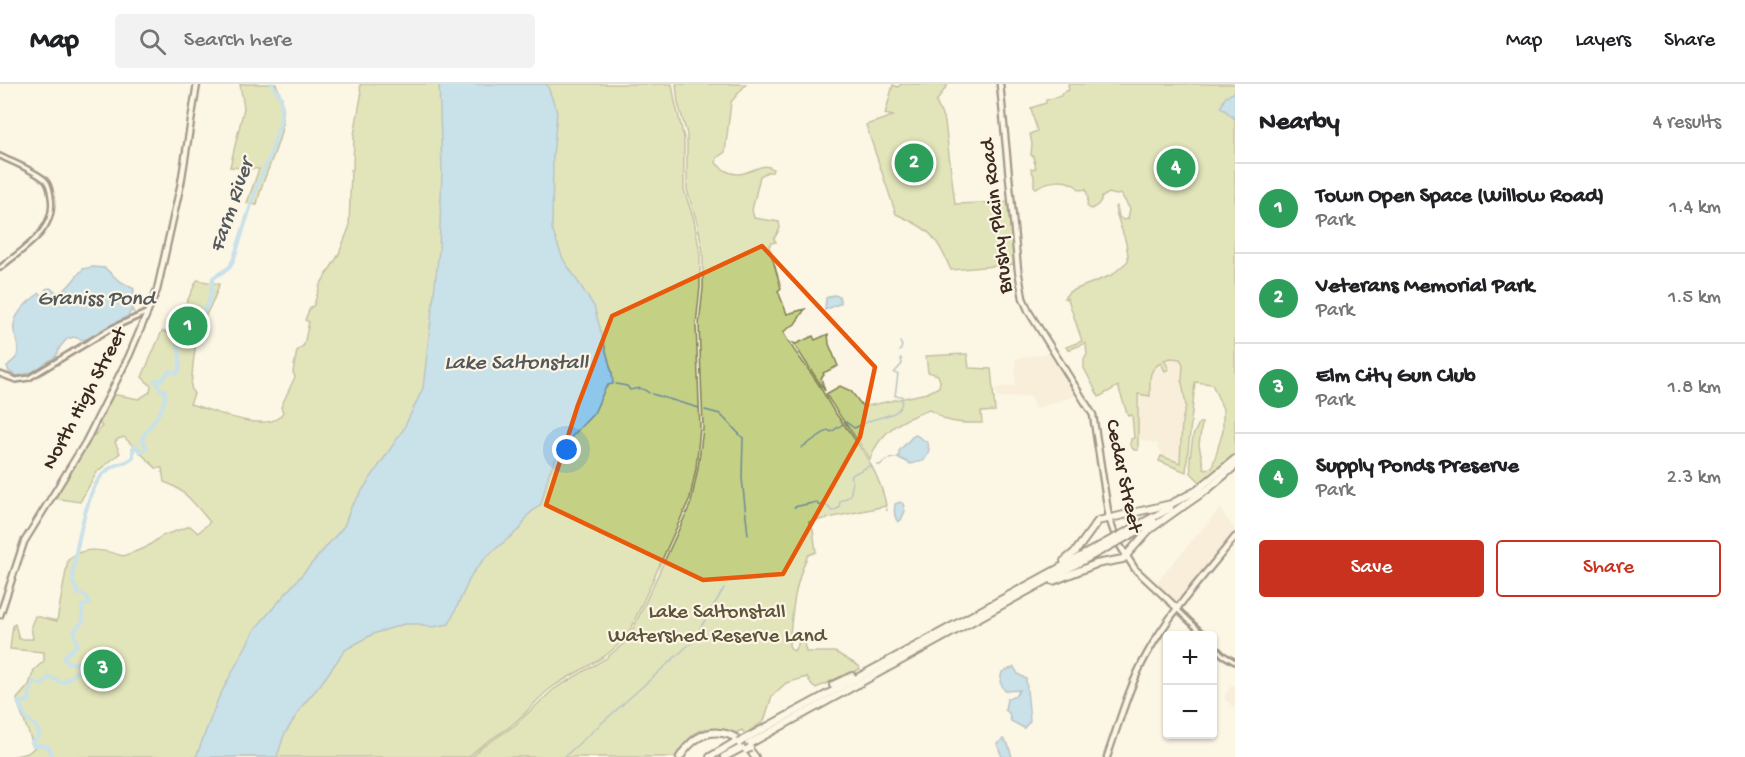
<!DOCTYPE html>
<meta charset="utf-8">
<style>
body{margin:0;font-family:"Gochi Hand",sans-serif;background:#f2f2f2;color:#202124}
.controls{position:absolute;right:18px;bottom:18px;display:grid;overflow:hidden;border-radius:6px;box-shadow:0 2px 4px #0004}
.controls button{width:54px;height:54px;display:grid;place-items:center;padding:0;border:0;border-bottom:2px solid #e0e0e0;background:#fff;color:#202124;font:30px sans-serif}
.you{position:absolute;left:567px;top:366px;width:21px;height:21px;margin:-15px;border:4px solid #fff;border-radius:50%;background:#1a73e8;box-shadow:0 0 0 9px #1a73e833}
.badge{display:grid;place-items:center;width:39px;height:39px;border-radius:50%;background:#c8321e;color:#fff;font-size:20px;font-weight:700}
.pin{position:absolute;translate:-50% -50%;border:3px solid #fff;box-shadow:0 2px 6px #0006}
.list{margin:0;padding:0;list-style:none}
h2{display:flex;justify-content:space-between;align-items:center;height:78px;margin:0;padding:0 24px;font-size:26px}
h2 small{font-size:20px;font-weight:400;color:#757577}
.list li{display:grid;grid-template-columns:39px 1fr auto;gap:18px;align-items:center;box-sizing:border-box;height:90px;padding:0 24px;border-top:2px solid #e0e0e0}
.list b{display:block;font-size:22px;white-space:nowrap}
.list p{margin:0;font-size:20px;white-space:nowrap;color:#757577}
.list em{font-size:20px;font-style:normal;color:#757577}
.actions{display:flex;gap:12px;padding:18px 24px}
.actions a{flex:1;padding:14px 0;border:2px solid #c8321e;border-radius:6px;text-align:center;font-size:21px;color:#c8321e}
.actions .main{background:#c8321e;color:#fff}
.icon{flex:none;width:33px;height:33px;fill:none;stroke:currentColor;stroke-width:2;stroke-linecap:round;stroke-linejoin:round}
.map{position:relative;flex:none;width:1235px;height:673px;overflow:hidden}
header{display:flex;align-items:center;gap:36px;box-sizing:border-box;height:84px;padding:0 30px;background:#fff;border-bottom:2px solid #e0e0e0}
header strong{font-size:28px}
nav{display:flex;gap:33px;margin-inline-start:auto;font-size:21px}
.search{width:420px;height:54px;background:#f2f2f2;display:flex;align-items:center;gap:15px;box-sizing:border-box;padding:0 21px;border-radius:6px;color:#757577;font-size:22px}
main{display:flex}
aside{flex:1;background:#fff}
.map>svg:first-child{display:block}
.built{fill:#f3e5cc}
.green{fill:#c4d185;stroke:#807e52;stroke-width:1.5}
.water{fill:#8dc7ec;stroke:#6c889a;stroke-width:1.5}
.lines{fill:none;stroke-linecap:round;stroke-linejoin:round}
.stream{stroke:#6c889a;stroke-width:1.5}
.river{stroke:#8dc7ec;stroke-width:4}
.minor-casing{stroke:#3b2a1e;stroke-width:8}
.major-casing{stroke:#3b2a1e;stroke-width:9}
.highway-casing{stroke:#3b2a1e;stroke-width:10}
.minor{stroke:#fcf5e5;stroke-width:3}
.major{stroke:#fcf5e5;stroke-width:4.5}
.highway{stroke:#fcf5e5;stroke-width:6}
.highway-bridge-casing{stroke:#3b2a1e;stroke-width:10;stroke-linecap:butt}
.highway-bridge{stroke:#fcf5e5;stroke-width:6}
.marked{fill:none;stroke:#e8590c;stroke-width:4.5;stroke-linejoin:round}
.labels{text-anchor:middle;dominant-baseline:central;stroke-width:4.5;stroke-linejoin:round;paint-order:stroke}
.street-label{font-size:21px;fill:#3b2a1e;stroke:#fcf5e5}
.park-label{font-size:21px;fill:#5d5438;stroke:#fcf5e5}
.water-label{font-size:22px;font-style:italic;fill:#54595c;stroke:#fcf5e5}
</style>
<header>
<strong>Map</strong>
<div class="search"><svg class="icon" aria-label="search" viewBox="0 0 24 24"><circle cx="10" cy="10" r="6"/><path d="M15 15l6 6"/></svg>Search here</div>
<nav><a>Map</a><a>Layers</a><a>Share</a></nav>
</header>
<main>
<div class="map">
<svg width="1235" height="673" viewBox="0 0 1235 673">
<rect width="100%" height="100%" fill="#fcf5e5"/>
<filter id="ink" filterUnits="userSpaceOnUse"><feTurbulence type="fractalNoise" baseFrequency=".0167" numOctaves="2"/><feDisplacementMap in="SourceGraphic" scale="12" xChannelSelector="R" yChannelSelector="G"/><feConvolveMatrix kernelMatrix="1 2 1 2 8 2 1 2 1" color-interpolation-filters="sRGB"/></filter>
<g filter="url(#ink)">
<!-- built -->
<g class="built">
<polygon points="1054,268 1079,311 1034,325 1031,312 997,314 996,304 1015,302 1016,275"/>
<polygon points="1171,274 1180,274 1183,280 1182,298 1186,322 1182,337 1180,380 1161,372 1162,367 1158,366 1158,360 1139,355 1138,345 1138,310 1150,312 1150,288 1154,282 1161,279 1165,287 1164,276"/>
<polygon points="1220,425 1235,446 1235,450 1176,519 1154,501"/>
<polygon points="1235,601 1235,625 1224,614 1231,602"/>
</g>
<!-- green -->
<g class="green">
<path d="M240,0H276C298,43 263,82 257,121L247,119L259,85L230,83L244,24Z"/>
<path d="M360,0H672L675,18L684,54V106L694,136L700,169V203L696,241L700,344L696,384L690,414L631,544C615,573 581,584 554,602C539,612 528,628 513,640C499,652 482,658 469,673H11L28,669L34,664C29,647 21,632 17,615L29,601L34,586L44,577V568L10,565L13,541L15,540L19,555H33L31,542L35,532L57,537L68,476C83,461 105,466 123,472L145,464L162,452L190,442L198,449L210,438C198,424 183,403 164,398L162,384H156L124,353L118,355L115,358L120,369L97,388L80,418L53,414L69,390L92,349L95,351L102,342L98,338L112,310L139,315L150,308L151,302L142,293L162,247L173,248L197,196L219,200C216,214 208,225 203,238C195,256 193,274 192,293C191,300 190,304 194,310L190,320C210,325 271,353 283,328L281,323L295,293L293,288L296,272L297,267L304,261L309,238L305,236L310,224L314,221L320,201L338,172L349,144L351,86H353L354,51L361,13Z"/>
<path d="M676,0H746L731,18L725,68L717,74L716,79C742,106 758,73 773,85L772,88H767L760,92L752,126L754,134L779,138L780,144L774,155L776,158L771,159L769,162L781,204L778,207L787,230L805,225L795,240L783,248C792,266 806,281 817,298C824,308 828,320 836,330C858,359 882,390 887,427L886,422L809,438L813,446L816,468L808,471C794,500 792,530 789,561L791,565L794,567L801,555H803L806,568H835L859,582L860,585L816,604L813,603L807,593L786,599L772,612L764,637L745,650L742,646L734,650C704,636 691,648 675,673H472L481,664L514,642L554,605L605,575L628,556L691,419L698,384L703,344L699,241L703,204V169L698,141L687,106V50L678,19Z"/>
<path d="M901,0H948L936,18L945,38L955,120L1009,118L1015,180L951,186C935,151 932,146 896,130L866,41L893,32L885,30L893,1L898,3Z"/>
<path d="M1068,0H1235V370L1201,399L1191,389L1190,374L1193,352L1199,339H1202L1199,361L1204,385L1212,384L1223,347V325L1212,300L1195,298L1186,388L1159,377L1161,372L1180,379L1182,337L1186,322L1182,298L1183,280L1180,275L1171,274L1164,276L1169,285L1165,287L1161,279C1147,285 1150,299 1150,312L1138,310V366H1134L1130,361L1131,355L1134,354L1132,331L1128,332L1118,302L1099,313L1084,284V275L1087,271L1086,259L1068,266L1066,263L1082,257L1068,215L1064,214L1069,208L1112,191L1128,177C1129,157 1118,141 1115,123L1117,122L1119,133L1123,136L1128,135L1130,125L1121,110L1116,111L1109,109L1102,113C1100,120 1097,122 1091,125L1087,122L1088,114L1086,105L1080,106C1069,93 1049,96 1036,104L1034,102V92L1031,85L1036,84L1033,72L1031,71L1032,60L1030,50L1037,47L1031,24L1046,19V16L1061,12L1062,9L1069,6Z"/>
<polygon points="828,250 829,260 838,282 823,289 824,291 821,294 825,307 793,259 796,260 813,252 815,256"/>
<path d="M967,270L969,284L991,285L995,327L981,328L982,339C970,339 958,340 947,336C940,333 936,328 929,326C902,335 880,347 870,375C857,353 839,333 826,310L840,302L851,307L863,323L927,309L939,303L940,297L938,291L928,288L926,272Z"/>
</g>
<!-- water -->
<g class="water">
<polygon points="439,0 547,0 557,28 553,73 552,145 563,175 594,222 612,289 613,300 608,301 605,305 594,329 561,364 549,389 541,420 527,432 521,444 486,473 472,490 449,540 433,543 418,540 404,540 373,550 345,566 321,600 303,621 284,651 277,673 196,673 218,615 255,545 344,442 351,423 403,346 423,304 439,166 442,87"/>
<polygon points="1235,8 1235,35 1221,23 1225,13"/>
<path d="M93,183L105,184L118,196L134,205L132,226L128,232L91,254L83,256L74,253L67,255L60,263L56,272L33,288L18,292L9,288L7,282C10,279 15,276 17,272C20,264 16,255 14,247C11,232 28,217 40,209L43,213L46,205L50,204L58,209C70,204 74,194 83,185Z"/>
<polygon points="833,211 839,212 841,219 825,226 826,214"/>
<polygon points="916,351 928,359 929,368 924,376 911,380 899,374 899,367 913,352"/>
<path d="M900,418L903,420L905,427L901,436L898,438C894,433 894,426 895,420Z"/>
<polygon points="1014,583 1018,590 1026,595 1030,637 1024,644 1011,637 1009,629 1005,626 1007,615 1015,612 1020,606 1005,607 1000,598 1002,588"/>
<polygon points="1003,655 1008,660 1012,673 1002,673 997,660"/>
</g>
<g class="lines">
<!-- stream -->
<g class="stream">
<polyline points="132,226 135,230"/>
<polyline points="164,248 174,251"/>
<polyline points="176,252 178,253"/>
<polyline points="900,267 902,262 900,258"/>
<path d="M616,300L627,302L630,306C639,304 641,303 649,309"/>
<polyline points="652,310 699,324"/>
<polyline points="705,326 720,330 743,354 742,394 748,451"/>
<path d="M846,338L854,344C860,342 866,338 872,336C885,331 904,332 902,312H895L898,290L894,289L902,280L901,274"/>
<polyline points="801,364 828,346 831,348 843,340"/>
<path d="M877,381H880C886,374 891,375 899,373"/>
<polyline points="794,423 817,418 818,421 827,422 832,427 839,424 840,417 850,412 853,398 850,392 869,382"/>
<polyline points="564,673 692,558 724,504"/>
</g>
<!-- river -->
<path class="river" d="M52,673L49,663L42,661H33L32,658L39,651L37,643L26,634L18,618L30,617L29,610L34,598L42,601L49,593L62,599C67,596 77,589 80,584L77,579H68L64,575L66,571L77,561L74,547L83,537L82,522L89,520L87,513L78,509L73,498C73,475 86,413 99,395C102,390 111,382 117,381C124,378 127,379 133,374V362H136L141,368L147,364L142,355C150,339 168,325 165,306H161L155,296H162L169,287L178,289C184,276 174,262 181,248C195,243 208,225 211,210C212,205 212,199 213,194L230,183L234,174L257,102L272,67L281,35V13L272,0"/>
<defs>
<g id="minor">
<path d="M0,72C14,79 33,86 45,96C50,101 50,107 51,113C57,147 22,165 0,184"/>
<polyline points="0,290 16,296 29,294 112,244 148,228"/>
<polyline points="1178,526 1205,552"/>
<polyline points="1212,560 1223,571 1235,578"/>
</g>
<g id="major">
<polyline points="1000,0 1018,186 1023,214 1029,228 1093,331 1109,434 1117,457 1135,485 1178,525"/>
<polyline points="0,531 24,458 85,359 129,272 157,206 181,99 197,0"/>
<path d="M1107,673C1119,639 1129,602 1147,570C1170,528 1205,491 1235,453"/>
</g>
<g id="highway">
<polyline points="1196,407 1235,375"/>
<polyline points="1182,423 1208,405 1235,382"/>
<polyline points="1119,452 1170,424"/>
<polyline points="1121,456 1154,438"/>
<polyline points="1064,477 1076,467 1098,437 1171,420 1198,406"/>
<polyline points="1053,497 1096,480 1123,475 1149,446 1184,421"/>
<polyline points="833,601 852,592"/>
<polyline points="743,656 1111,456"/>
<polyline points="747,661 1113,460"/>
<path d="M680,673C701,640 733,641 755,673"/>
<polyline points="710,673 737,657"/>
<polyline points="724,673 743,663"/>
</g>
</defs>
<!-- minor casing -->
<use href="#minor" class="minor-casing"/>
<!-- major casing -->
<use href="#major" class="major-casing"/>
<!-- highway casing -->
<use href="#highway" class="highway-casing"/>
<!-- minor -->
<use href="#minor" class="minor"/>
<!-- major -->
<use href="#major" class="major"/>
<!-- highway -->
<use href="#highway" class="highway"/>
<defs>
<g id="highway-bridge">
<polyline points="1111,456 1119,452"/>
<polyline points="1113,460 1121,456"/>
<polyline points="739,659 743,656"/>
<polyline points="746,666 750,664"/>
</g>
</defs>
<!-- highway-bridge casing -->
<use href="#highway-bridge" class="highway-bridge-casing"/>
<!-- highway-bridge -->
<use href="#highway-bridge" class="highway-bridge"/>
</g>
</g>
<!-- marked area -->
<path d="M0 0H1235V673H0ZM762,162L875,283L860,353L783,490L703,496L546,421L578,321L612,232Z" fill="#fcf5e5" fill-opacity=".55" fill-rule="evenodd"/>
<path class="marked" d="M762,162L875,283L860,353L783,490L703,496L546,421L578,321L612,232Z"/>
<g class="labels">
<!-- street labels -->
<g class="street-label">
<text transform="translate(998 132) rotate(-97)">Brushy Plain Road</text>
<text transform="translate(86 315) rotate(-62)">North High Street</text>
<text transform="translate(1122 392) rotate(78)">Cedar Street</text>
</g>
<!-- park labels -->
<g class="park-label">
<text x="717" y="529">Lake Saltonstall<tspan x="717" dy="24">Watershed Reserve Land</tspan></text>
</g>
<!-- water labels -->
<g class="water-label">
<text transform="translate(233 122) rotate(-71)">Farm River</text>
<text x="96" y="216">Graniss Pond</text>
<text x="516" y="280">Lake Saltonstall</text>
</g>
</g>
</svg>
<div class="controls">
<button>+</button>
<button>−</button>
</div>
<div class="you"></div>
<div class="pin badge" style="left:188px;top:242px;background:#2e9e5b">1</div>
<div class="pin badge" style="left:914px;top:79px;background:#2e9e5b">2</div>
<div class="pin badge" style="left:103px;top:585px;background:#2e9e5b">3</div>
<div class="pin badge" style="left:1176px;top:84px;background:#2e9e5b">4</div>
</div>
<aside>
<h2>Nearby<small>4 results</small></h2>
<ul class="list">
<li><span class="badge" style="background:#2e9e5b">1</span><div><b>Town Open Space (Willow Road)</b><p>Park</p></div><em>1.4 km</em></li>
<li><span class="badge" style="background:#2e9e5b">2</span><div><b>Veterans Memorial Park</b><p>Park</p></div><em>1.5 km</em></li>
<li><span class="badge" style="background:#2e9e5b">3</span><div><b>Elm City Gun Club</b><p>Park</p></div><em>1.8 km</em></li>
<li><span class="badge" style="background:#2e9e5b">4</span><div><b>Supply Ponds Preserve</b><p>Park</p></div><em>2.3 km</em></li>
</ul>
<div class="actions"><a class="main">Save</a><a>Share</a></div>
</aside>
</main>
